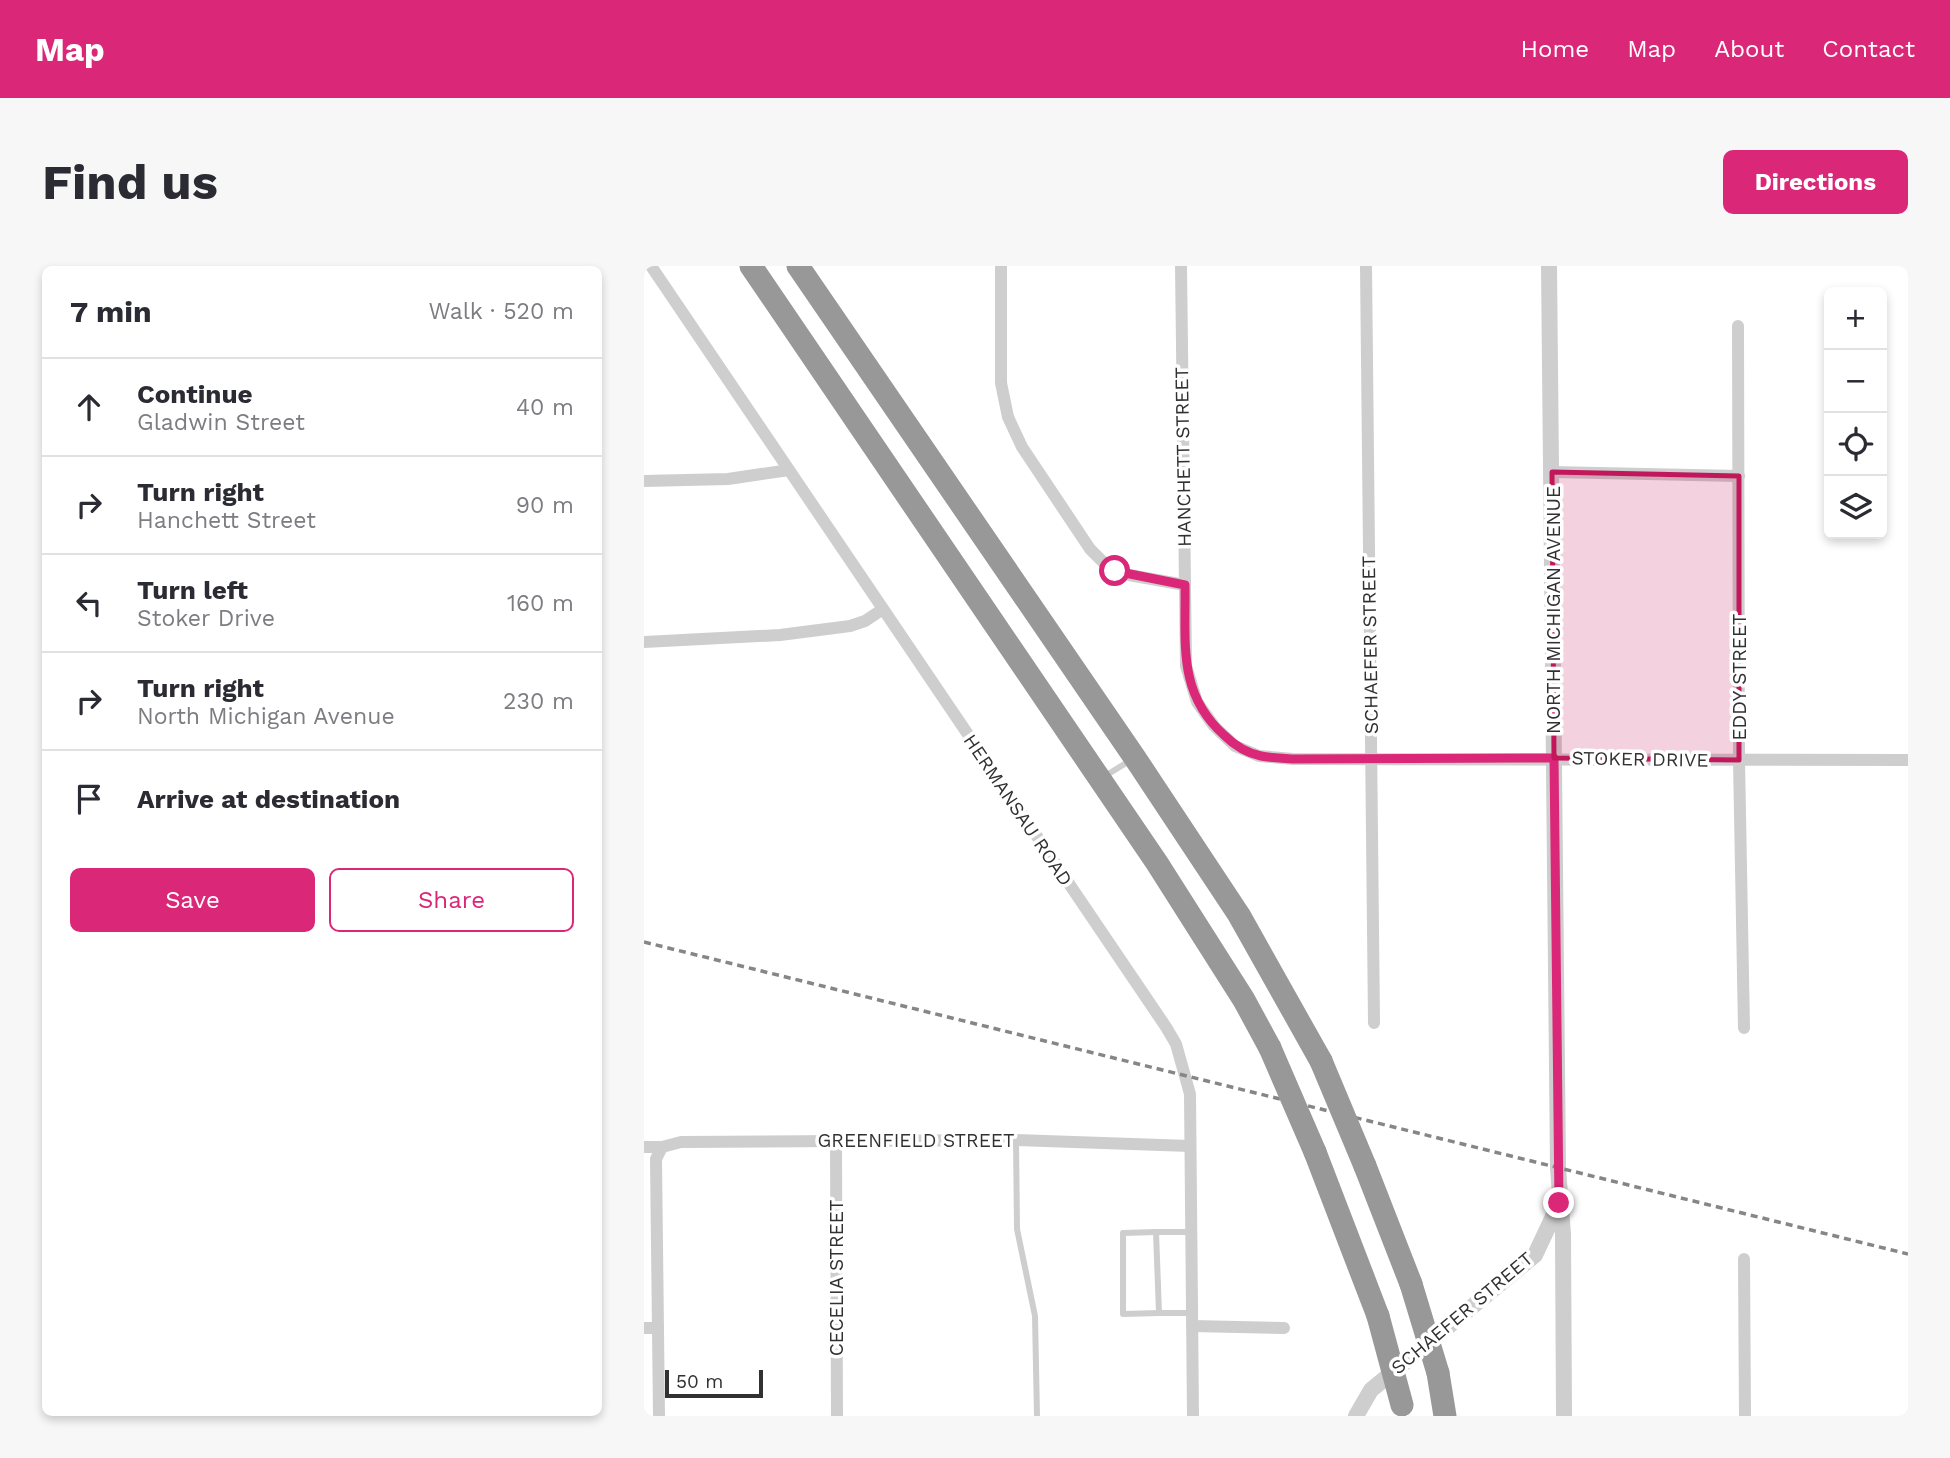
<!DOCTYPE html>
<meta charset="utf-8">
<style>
body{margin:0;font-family:"Work Sans",sans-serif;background:#f7f7f7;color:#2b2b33}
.controls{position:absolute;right:21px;top:21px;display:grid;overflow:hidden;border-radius:10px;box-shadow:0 4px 10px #0003}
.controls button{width:63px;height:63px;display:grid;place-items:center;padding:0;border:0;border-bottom:2px solid #e1e1e2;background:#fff;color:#2b2b33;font:35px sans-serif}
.scale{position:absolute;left:21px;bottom:18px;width:98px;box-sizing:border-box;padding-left:7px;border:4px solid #313131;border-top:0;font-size:19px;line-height:24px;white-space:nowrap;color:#313131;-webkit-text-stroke:5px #fff;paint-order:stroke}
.stop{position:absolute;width:21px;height:21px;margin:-16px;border:5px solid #db2777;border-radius:50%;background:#fff}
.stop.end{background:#db2777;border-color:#fff;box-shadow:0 2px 7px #0008}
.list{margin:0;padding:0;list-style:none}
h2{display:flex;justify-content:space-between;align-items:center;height:91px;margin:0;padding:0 28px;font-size:30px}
h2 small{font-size:23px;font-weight:400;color:#7c7c81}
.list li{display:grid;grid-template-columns:46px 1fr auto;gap:21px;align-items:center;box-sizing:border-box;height:98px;padding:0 28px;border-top:2px solid #e1e1e2}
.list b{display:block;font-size:26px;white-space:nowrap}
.list p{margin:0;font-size:23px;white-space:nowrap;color:#7c7c81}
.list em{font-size:23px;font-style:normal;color:#7c7c81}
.actions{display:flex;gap:14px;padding:21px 28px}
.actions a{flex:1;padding:16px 0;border:2px solid #db2777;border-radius:10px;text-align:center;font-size:24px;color:#db2777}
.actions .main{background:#db2777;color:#fff}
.icon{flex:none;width:38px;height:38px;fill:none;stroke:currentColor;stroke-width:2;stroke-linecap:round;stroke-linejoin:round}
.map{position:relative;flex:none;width:1264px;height:1150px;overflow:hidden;border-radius:10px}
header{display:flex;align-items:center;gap:42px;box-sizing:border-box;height:98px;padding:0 35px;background:#db2777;color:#fff}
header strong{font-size:33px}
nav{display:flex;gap:38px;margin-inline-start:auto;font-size:24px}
.intro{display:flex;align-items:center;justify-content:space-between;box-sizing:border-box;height:168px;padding:0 42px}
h1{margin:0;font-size:49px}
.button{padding:18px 32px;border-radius:10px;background:#db2777;color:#fff;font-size:24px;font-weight:700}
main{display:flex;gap:42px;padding:0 42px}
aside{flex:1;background:#fff;border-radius:10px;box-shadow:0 4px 10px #0003}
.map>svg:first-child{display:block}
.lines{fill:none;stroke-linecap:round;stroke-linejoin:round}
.service{stroke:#cecece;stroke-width:6}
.minor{stroke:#cecece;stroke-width:12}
.tertiary{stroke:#cecece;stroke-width:16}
.motorway{stroke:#989898;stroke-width:23}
.rail{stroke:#868686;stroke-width:3.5;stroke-dasharray:7 5;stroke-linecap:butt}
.motorway-bridge{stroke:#989898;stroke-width:23}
.route{stroke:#db2777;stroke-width:9}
.marked{fill:#c2185b;fill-opacity:0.2;stroke:#c2185b;stroke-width:5;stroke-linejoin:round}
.labels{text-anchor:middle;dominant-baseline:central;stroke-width:7;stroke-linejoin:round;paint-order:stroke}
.street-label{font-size:19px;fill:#313131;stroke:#fff}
</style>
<header>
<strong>Map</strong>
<nav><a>Home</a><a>Map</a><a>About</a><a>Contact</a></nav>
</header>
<div class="intro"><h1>Find us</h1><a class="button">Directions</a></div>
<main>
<aside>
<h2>7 min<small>Walk · 520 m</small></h2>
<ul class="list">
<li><svg class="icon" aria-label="ahead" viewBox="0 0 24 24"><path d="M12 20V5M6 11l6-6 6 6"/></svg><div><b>Continue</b><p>Gladwin Street</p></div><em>40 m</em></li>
<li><svg class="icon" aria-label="right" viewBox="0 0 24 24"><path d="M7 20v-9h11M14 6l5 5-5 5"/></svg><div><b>Turn right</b><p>Hanchett Street</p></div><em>90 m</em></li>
<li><svg class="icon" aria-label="left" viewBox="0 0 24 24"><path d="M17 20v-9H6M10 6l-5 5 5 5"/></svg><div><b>Turn left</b><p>Stoker Drive</p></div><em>160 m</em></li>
<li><svg class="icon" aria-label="right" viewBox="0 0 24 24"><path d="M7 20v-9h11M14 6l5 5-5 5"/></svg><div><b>Turn right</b><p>North Michigan Avenue</p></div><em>230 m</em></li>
<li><svg class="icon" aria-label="arrive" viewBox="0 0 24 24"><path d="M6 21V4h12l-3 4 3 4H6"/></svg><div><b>Arrive at destination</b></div></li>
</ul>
<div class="actions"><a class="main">Save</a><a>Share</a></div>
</aside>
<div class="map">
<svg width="1264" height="1150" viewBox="0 0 1264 1150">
<rect width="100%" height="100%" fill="#fff"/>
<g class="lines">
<!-- service -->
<g class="service">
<polyline points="461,510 487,494"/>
<polyline points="372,874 373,963 391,1050 393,1150"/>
<polyline points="512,966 479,967 479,1048 515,1047"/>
<polyline points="547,966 512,966 515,1047 548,1047"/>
</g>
<!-- minor -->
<g class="minor">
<polyline points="7,0 522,761 532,778 546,828 549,1150"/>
<polyline points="357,0 357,117 364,151 378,181 446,283 464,301 485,309 541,319"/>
<polyline points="537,0 542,400 553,436 570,460 591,480 615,490 649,493 1264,494"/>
<polyline points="722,0 730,757"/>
<polyline points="1094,60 1095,494 1100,762"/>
<polyline points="908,206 1095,210"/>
<polyline points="0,215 84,213 145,204"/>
<polyline points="0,376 136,369 206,360 221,355 239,343"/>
<polyline points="192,874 193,1150"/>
<polyline points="0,881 18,881 37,876 372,874 546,880"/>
<polyline points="1100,993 1101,1150"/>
<polyline points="548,1060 640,1062"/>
<polyline points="0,1062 14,1062"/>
<polyline points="15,1150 12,893 18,881"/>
</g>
<!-- tertiary -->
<g class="tertiary">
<polyline points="905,0 914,902 919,968 920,1150"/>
<polyline points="712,1150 727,1124 891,989 914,940"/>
</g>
<!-- motorway -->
<g class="motorway">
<polyline points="107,0 513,597 600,734 626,782"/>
<polyline points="154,0 491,492 595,649 677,795"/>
<polyline points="671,886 734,1050"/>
<polyline points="721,900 767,1018"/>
<polyline points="794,1107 801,1150"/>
</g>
<!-- rail -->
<polyline class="rail" points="0,676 1264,988"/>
<!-- motorway-bridge -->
<g class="motorway-bridge">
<polyline points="626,782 671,886"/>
<polyline points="677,795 721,900"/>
<polyline points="767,1018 794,1107"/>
<polyline points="734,1050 758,1139"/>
</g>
</g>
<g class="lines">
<!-- route -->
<path class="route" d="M471,305L541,319C542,376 533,427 580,469C590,479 603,487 617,490C627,492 639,492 649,493L910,492L915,937"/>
</g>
<!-- marked area -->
<path class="marked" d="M908,206L1095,210V494L910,492Z"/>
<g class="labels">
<!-- street labels -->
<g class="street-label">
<text transform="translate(539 191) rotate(-91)">HANCHETT STREET</text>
<text transform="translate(909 344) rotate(-90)">NORTH MICHIGAN AVENUE</text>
<text transform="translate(726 379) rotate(-91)">SCHAEFER STREET</text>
<text transform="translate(1095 411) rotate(-90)">EDDY STREET</text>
<text transform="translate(996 493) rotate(1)">STOKER DRIVE</text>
<text transform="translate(374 544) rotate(56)">HERMANSAU ROAD</text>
<text x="272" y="874">GREENFIELD STREET</text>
<text transform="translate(192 1012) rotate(-90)">CECELIA STREET</text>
<text transform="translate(818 1047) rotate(-40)">SCHAEFER STREET</text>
</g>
</g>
</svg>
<div class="controls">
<button>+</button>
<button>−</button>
<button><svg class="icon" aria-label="locate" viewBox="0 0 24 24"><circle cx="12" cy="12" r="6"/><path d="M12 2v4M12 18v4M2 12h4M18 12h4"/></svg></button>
<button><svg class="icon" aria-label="layers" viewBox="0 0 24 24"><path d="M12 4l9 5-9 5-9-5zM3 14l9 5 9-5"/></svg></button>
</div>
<div class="scale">50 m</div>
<div class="stop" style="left:471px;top:305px"></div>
<div class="stop end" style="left:915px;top:937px"></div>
</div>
</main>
